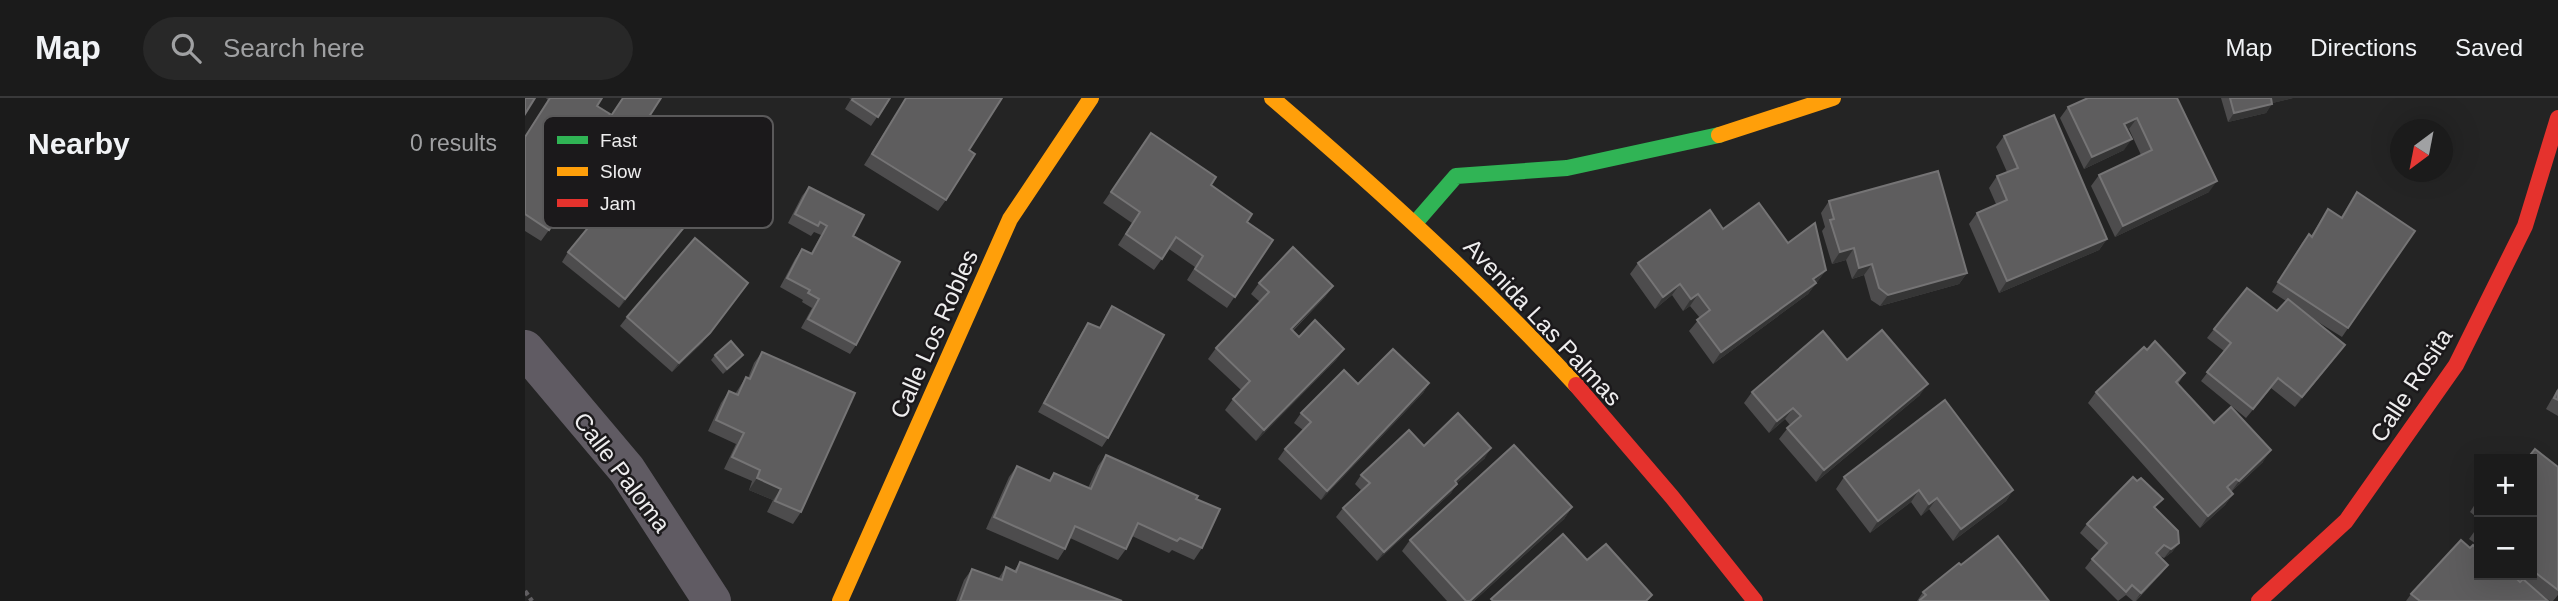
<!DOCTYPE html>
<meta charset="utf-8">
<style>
body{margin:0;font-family:Arial,sans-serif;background:#282828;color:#f1f3f6}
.controls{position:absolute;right:21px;bottom:21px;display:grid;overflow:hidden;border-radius:0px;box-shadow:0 7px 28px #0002}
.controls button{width:63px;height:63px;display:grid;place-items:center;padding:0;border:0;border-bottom:2px solid #39393a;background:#1b1b1b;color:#f1f3f6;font:35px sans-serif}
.compass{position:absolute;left:1865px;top:21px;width:63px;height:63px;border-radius:50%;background:#1b1b1b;box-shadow:0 7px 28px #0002;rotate:212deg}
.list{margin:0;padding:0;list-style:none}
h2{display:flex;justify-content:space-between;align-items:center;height:91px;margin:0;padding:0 28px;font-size:30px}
h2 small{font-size:23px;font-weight:400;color:#a0a1a3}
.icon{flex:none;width:38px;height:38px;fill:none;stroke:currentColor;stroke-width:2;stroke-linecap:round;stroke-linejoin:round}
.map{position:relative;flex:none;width:2033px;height:503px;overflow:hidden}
header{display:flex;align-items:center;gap:42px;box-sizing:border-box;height:98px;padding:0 35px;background:#1b1b1b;border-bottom:2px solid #39393a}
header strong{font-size:33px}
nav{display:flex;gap:38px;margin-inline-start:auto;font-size:24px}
.search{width:490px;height:63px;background:#282828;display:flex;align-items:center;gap:18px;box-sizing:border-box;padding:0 24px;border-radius:38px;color:#a0a1a3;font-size:26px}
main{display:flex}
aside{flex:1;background:#1b1b1b}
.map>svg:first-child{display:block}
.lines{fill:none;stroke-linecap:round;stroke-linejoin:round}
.path{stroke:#605e61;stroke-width:4.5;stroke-dasharray:5 3.5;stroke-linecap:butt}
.street{stroke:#605b63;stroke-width:38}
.fast{stroke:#30b455;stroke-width:16}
.slow{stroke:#ff9f0a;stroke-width:16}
.jam{stroke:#e5322d;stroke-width:16}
.wall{fill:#4d4c4d}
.shaded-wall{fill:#353535}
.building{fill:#5e5d5e;stroke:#757475;stroke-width:2}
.labels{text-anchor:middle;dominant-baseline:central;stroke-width:5;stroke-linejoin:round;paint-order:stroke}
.street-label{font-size:24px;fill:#eeedee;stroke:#1b191b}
.key{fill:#1b191b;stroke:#5a595a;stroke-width:2}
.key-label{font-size:19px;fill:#eeedee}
</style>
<header>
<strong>Map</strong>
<div class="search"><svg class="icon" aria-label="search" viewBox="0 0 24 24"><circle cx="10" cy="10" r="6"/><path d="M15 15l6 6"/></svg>Search here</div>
<nav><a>Map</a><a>Directions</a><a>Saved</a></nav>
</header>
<main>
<aside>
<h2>Nearby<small>0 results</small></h2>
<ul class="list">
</ul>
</aside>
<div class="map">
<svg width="2033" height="503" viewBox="0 0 2033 503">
<rect width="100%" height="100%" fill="#242424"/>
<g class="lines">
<!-- path -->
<polyline class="path" points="0,493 7,503"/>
<!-- street -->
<polyline class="street" points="0,251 102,372 187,503"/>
<!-- fast -->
<polyline class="fast" points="891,124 931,78 1042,70 1194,37"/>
<!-- slow -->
<g class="slow">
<path d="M747,0C853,91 956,184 1051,287"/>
<polyline points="1194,37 1308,0"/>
<polyline points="315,503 485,121 566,0"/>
</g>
<!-- jam -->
<g class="jam">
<polyline points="1051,287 1147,399 1230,503"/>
<polyline points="1734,503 1821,423 1931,267 2000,128 2033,20"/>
</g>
</g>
<!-- wall -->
<g class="wall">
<polygon points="21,0 77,0 72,8 78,27 24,132 16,143 0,133 0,38 23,2"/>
<polygon points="98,0 111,39 107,45 80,27"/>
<polygon points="324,0 365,0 346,28 320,11 326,1"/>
<polygon points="381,0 477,0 444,52 421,102 413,113 339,67"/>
<polygon points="1652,0 1684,94 1590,139 1566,88 1574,77 1616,57 1604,31 1602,32 1599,52 1559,71 1535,20 1543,9"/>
<polygon points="1696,0 1768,0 1747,5 1741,15 1703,24"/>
<polygon points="626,35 686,87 722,124 748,142 702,210 662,182 670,169 644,151 629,172 593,147 607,125 578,105"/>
<polygon points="1479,38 1582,141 1574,152 1474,195 1444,126 1452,115 1471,106 1464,90 1472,78 1482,74 1471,49"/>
<polygon points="284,89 328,138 331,247 325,256 276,230 287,210 277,204 278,202 255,189 270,161 277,151 286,155 296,137 289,134 286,138 263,125 277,98"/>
<polygon points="1832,94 1890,133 1817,239 1785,219 1813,256 1770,309 1746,290 1721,320 1676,283 1699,253 1682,240 1689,231 1752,213 1761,203 1747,194 1777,145 1784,136 1786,138 1803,111 1816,119"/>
<polygon points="1304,103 1442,175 1434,186 1355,208 1346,202 1339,177 1327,181 1321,162 1307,166 1297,133 1300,129 1296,115"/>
<polygon points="172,115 94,210 37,164 43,154"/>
<polygon points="1198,131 1263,145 1301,172 1283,196 1188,266 1164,233 1175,220 1165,208 1158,213 1147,197 1130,211 1105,176 1113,165"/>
<polygon points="734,185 808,188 800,199 768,233 774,239 819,251 811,262 731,343 700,312 708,301 716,292 683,261 691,250 735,204 726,196"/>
<polygon points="587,208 583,340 577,349 513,314 557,234 563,225 574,230"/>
<polygon points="102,219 178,244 147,274 95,228"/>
<polygon points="1622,252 1660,275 1653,286 1689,325 1738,364 1706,394 1708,396 1700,407 1675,430 1563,305 1571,294"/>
<polygon points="237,254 276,414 268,426 242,414 248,402 224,392 227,383 199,371 211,346 183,333 196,305 204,293 210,296 221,279 223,280 229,265"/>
<polygon points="190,257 218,257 214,262 198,276 186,262"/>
<polygon points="1322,262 1395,297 1291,384 1254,341 1265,327 1260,321 1244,335 1219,305 1227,294"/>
<polygon points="904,285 898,295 796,402 753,361 760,351 778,332 769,325 776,315 833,286"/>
<polygon points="2033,290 2033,318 2021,311"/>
<polygon points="899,348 960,360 932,385 926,395 852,463 811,419 818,410 836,392 830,386 836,377"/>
<polygon points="581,357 671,401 677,450 669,462 647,452 644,455 607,438 601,451 593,462 545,440 540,451 533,462 461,431 484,379 492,368 524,382 529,375 563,390 573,368"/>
<polygon points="2007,361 2033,369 2033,497 2028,503 2025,503 2011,492 2023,503 1881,503 1886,496 1945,450 1954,477 1995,484 1997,481 1991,477 2007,477"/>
<polygon points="1319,379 1488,392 1481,403 1428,443 1404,411 1396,418 1386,404 1345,435 1311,391"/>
<polygon points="1954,400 1954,421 1945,414"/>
<polygon points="1047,409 1039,421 949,503 922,503 877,453 885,442"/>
<polygon points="1630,411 1654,445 1647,454 1639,460 1633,457 1643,467 1636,476 1611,503 1608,503 1601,497 1593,503 1560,470 1567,461 1574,453 1555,435 1562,426"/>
<polygon points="1954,427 1954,448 1944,441"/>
<polygon points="495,464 597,503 431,503 439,482 447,471 473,481 481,469 489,473"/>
<polygon points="1436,467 1524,503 1392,503 1398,494"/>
</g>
<!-- shaded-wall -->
<g class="shaded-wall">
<polygon points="1744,0 1768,0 1740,7"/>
<polygon points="1747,6 1741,15 1703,24 1709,15"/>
<polygon points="1612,20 1604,31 1592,38 1599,26"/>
<polygon points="1607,41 1599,52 1559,71 1567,59"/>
<polygon points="1692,83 1684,94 1590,139 1598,128"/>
<polygon points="179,105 172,115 94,210 100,201"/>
<polygon points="1582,141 1574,152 1474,195 1482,183"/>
<polygon points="1329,150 1321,162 1307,166 1315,154"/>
<polygon points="1347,166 1339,177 1327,181 1334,170"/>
<polygon points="1301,172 1293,183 1286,189 1291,185 1283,196 1188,266 1196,254"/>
<polygon points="1442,175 1434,186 1355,208 1363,197"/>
<polygon points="1155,186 1147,197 1130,211 1138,199"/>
<polygon points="808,188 800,199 758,242 766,231"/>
<polygon points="216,195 178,244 147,274 154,265"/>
<polygon points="1173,196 1165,208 1158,213 1166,201"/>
<polygon points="1820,247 1813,256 1770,309 1777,299"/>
<polygon points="819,251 811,262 731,343 739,332"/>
<polygon points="218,257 214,262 198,276 202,271"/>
<polygon points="904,285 898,295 796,402 802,393"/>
<polygon points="1403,286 1395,297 1291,384 1299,372"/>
<polygon points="1268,310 1260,321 1244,335 1252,323"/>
<polygon points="966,350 960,360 923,393 930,383"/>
<polygon points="1746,352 1738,364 1706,394 1714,383"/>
<polygon points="232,380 256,391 248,402 224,392"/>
<polygon points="932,386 926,395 852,463 859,454"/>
<polygon points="1394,392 1386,404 1345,435 1353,423"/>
<polygon points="1488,392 1481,403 1428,443 1436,431"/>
<polygon points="1708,396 1700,407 1675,430 1683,418"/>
<polygon points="1412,400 1404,411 1396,418 1404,406"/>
<polygon points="1047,409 1039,421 949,503 945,503"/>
<polygon points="1654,445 1647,454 1639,460 1646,451"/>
<polygon points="1643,467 1636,476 1610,503 1616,495"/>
</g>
<!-- building -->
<g class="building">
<polygon points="0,0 10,0 0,16"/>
<polygon points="25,0 77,0 72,8 85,16 78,27 88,33 24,132 0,116 0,39"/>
<polygon points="98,0 136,0 111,39 84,21"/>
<polygon points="328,0 365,0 353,19 327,2"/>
<polygon points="381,0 477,0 444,52 450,56 421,102 347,56"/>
<polygon points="1563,0 1652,0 1692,83 1598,128 1574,77 1627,52 1612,20 1599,26 1607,41 1567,59 1543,9"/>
<polygon points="1705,0 1746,0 1747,6 1709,15"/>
<polygon points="1529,17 1582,141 1482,183 1452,115 1482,102 1472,78 1493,70 1479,38"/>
<polygon points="626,35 691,79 686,87 727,116 722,124 748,142 710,199 670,171 678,158 651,139 637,161 601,136 615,114 586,94"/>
<polygon points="122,58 179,105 100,201 43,154"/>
<polygon points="1413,73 1442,175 1363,197 1354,190 1347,166 1334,170 1329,150 1315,154 1305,122 1309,121 1304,103"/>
<polygon points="284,89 339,117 328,138 375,164 331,247 283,221 294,201 283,195 285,192 262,180 277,151 287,156 302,128 295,124 293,128 270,116"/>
<polygon points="1832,94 1890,133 1823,230 1753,184 1784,136 1787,139 1803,111 1817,120"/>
<polygon points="1234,105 1263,145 1290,125 1301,172 1288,181 1291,185 1196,254 1172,222 1185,212 1173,196 1166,201 1155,186 1138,199 1113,165 1185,112 1198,131"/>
<polygon points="170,140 223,185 185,235 154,265 102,219"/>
<polygon points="768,149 808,188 766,231 774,239 790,222 819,251 739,332 708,301 725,283 691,250 744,194 734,185"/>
<polygon points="1722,190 1752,213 1763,201 1820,247 1777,299 1753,280 1728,311 1682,274 1706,245 1689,231"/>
<polygon points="587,208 639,237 583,340 519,305 563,225 575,230"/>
<polygon points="1357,232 1403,286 1299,372 1262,330 1276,318 1268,310 1252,323 1227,294 1298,233 1322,262"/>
<polygon points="206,243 218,257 202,271 190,257"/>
<polygon points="1630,243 1660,275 1651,284 1689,325 1706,309 1746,352 1714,383 1711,381 1702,389 1708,396 1683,418 1571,294 1619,249 1622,252"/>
<polygon points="868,251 904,285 802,393 760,351 786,324 776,315 819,272 833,286"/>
<polygon points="237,254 330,295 276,414 250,403 256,391 232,380 235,372 207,359 219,335 191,322 204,293 213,297 221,279 225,281"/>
<polygon points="2033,292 2033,302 2029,300"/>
<polygon points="1420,302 1488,392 1436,431 1412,400 1404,406 1394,392 1353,423 1319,379"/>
<polygon points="933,315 966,350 930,383 932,386 859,454 818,410 845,385 836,377 884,332 899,348"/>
<polygon points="989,347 1047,409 945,503 941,503 885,442"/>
<polygon points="2010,351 2033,369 2033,492 2007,472 2007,361 2002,361"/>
<polygon points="581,357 673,398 671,401 695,411 677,450 655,440 652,443 613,425 601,451 550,428 540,451 469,419 492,368 525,383 529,375 566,391"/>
<polygon points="1608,379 1612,383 1616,380 1638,401 1629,409 1653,433 1654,445 1646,451 1639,447 1631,455 1643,467 1616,495 1607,487 1601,494 1567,461 1582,445 1562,426"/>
<polygon points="1038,436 1062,462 1081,446 1127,497 1121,503 968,503 966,501"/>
<polygon points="1473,438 1524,503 1395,503 1395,502 1401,497 1398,494 1434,465 1436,467"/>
<polygon points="1936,442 1945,450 1948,447 1954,453 1954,477 1988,477 1995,484 1998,481 2023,503 1895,503 1886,496"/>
<polygon points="495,464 597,503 435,503 447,471 477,482 481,469 491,474"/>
</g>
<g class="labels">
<!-- street labels -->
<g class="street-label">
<text transform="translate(1018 224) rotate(47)">Avenida Las Palmas</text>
<text transform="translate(409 236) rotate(-66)">Calle Los Robles</text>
<text transform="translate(1886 287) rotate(-57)">Calle Rosita</text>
<text transform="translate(97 374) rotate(53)">Calle Paloma</text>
</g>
</g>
<!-- legend -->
<rect x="18" y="18" width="230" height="112" rx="10" class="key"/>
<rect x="32" y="38" width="31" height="8" fill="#30b455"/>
<rect x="32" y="69" width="31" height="9" fill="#ff9f0a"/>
<rect x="32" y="101" width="31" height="8" fill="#e5322d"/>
<g class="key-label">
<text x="75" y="49">Fast</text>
<text x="75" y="80">Slow</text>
<text x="75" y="112">Jam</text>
</g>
</svg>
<div class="controls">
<button>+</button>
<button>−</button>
</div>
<svg class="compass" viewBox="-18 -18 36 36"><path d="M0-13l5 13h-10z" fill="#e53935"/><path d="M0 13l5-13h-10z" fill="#a0a1a3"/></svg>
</div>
</main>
